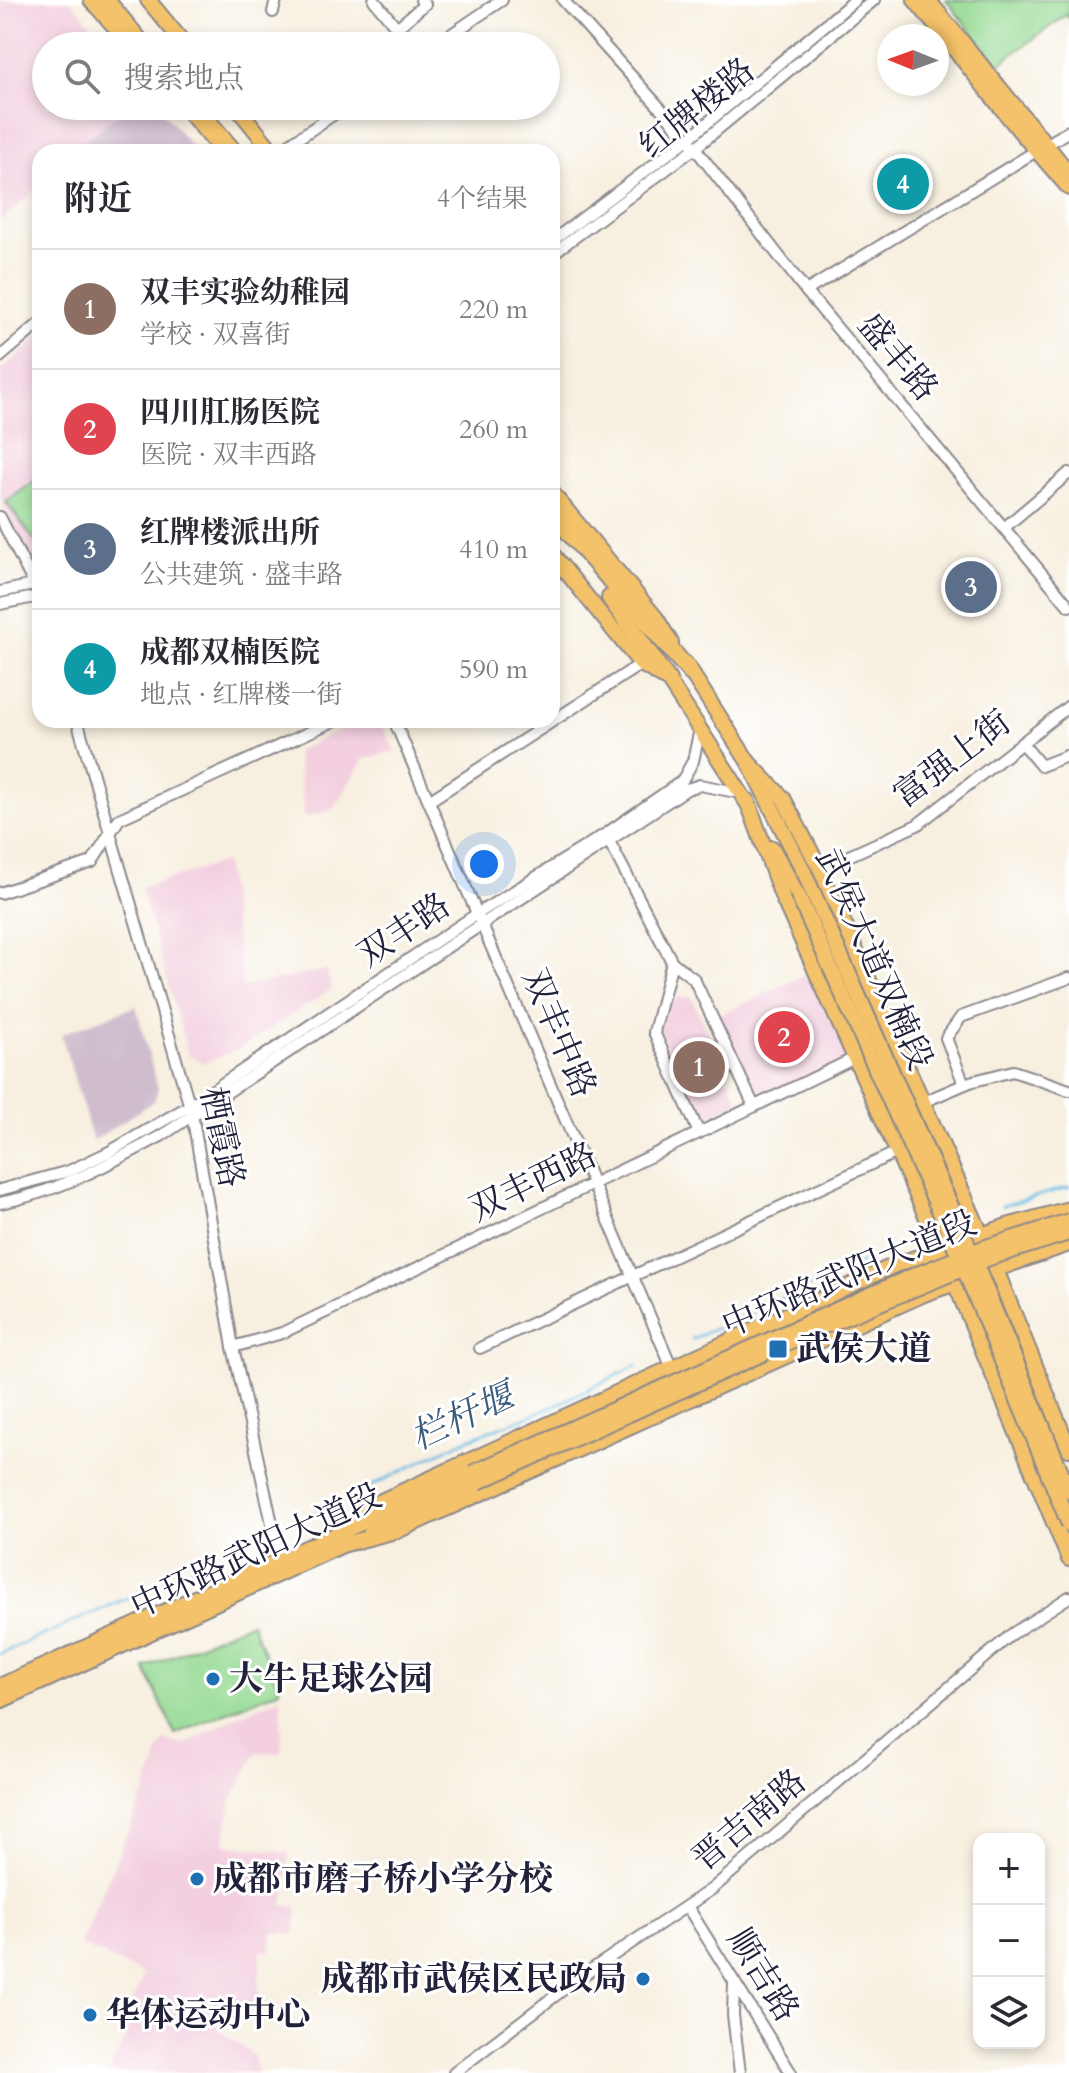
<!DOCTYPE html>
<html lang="zh">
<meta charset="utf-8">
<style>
body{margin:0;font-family:Cardo,"Noto Serif SC",serif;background:#f2f2f3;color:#2b2b33}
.controls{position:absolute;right:24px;bottom:24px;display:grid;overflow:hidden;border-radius:16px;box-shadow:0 4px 12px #0003}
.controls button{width:72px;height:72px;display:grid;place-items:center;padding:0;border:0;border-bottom:2px solid #e1e1e2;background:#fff;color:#2b2b33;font:40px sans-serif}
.compass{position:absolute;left:877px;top:24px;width:72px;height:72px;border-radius:50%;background:#fff;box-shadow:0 4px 12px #0003;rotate:271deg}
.you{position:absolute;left:484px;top:864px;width:28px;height:28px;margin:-20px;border:6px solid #fff;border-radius:50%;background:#1a73e8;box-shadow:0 0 0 12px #1a73e833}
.badge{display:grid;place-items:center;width:52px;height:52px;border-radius:50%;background:#1f6fb2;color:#fff;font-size:26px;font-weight:700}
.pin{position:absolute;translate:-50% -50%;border:4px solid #fff;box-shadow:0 2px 8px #0006}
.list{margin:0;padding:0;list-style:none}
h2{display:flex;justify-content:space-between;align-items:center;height:104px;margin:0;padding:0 32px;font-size:34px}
h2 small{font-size:26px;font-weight:400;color:#7c7c81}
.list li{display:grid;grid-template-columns:52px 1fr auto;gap:24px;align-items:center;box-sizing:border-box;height:120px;padding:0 32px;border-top:2px solid #e1e1e2}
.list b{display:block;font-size:30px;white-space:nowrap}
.list p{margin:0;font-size:26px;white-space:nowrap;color:#7c7c81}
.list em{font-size:26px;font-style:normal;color:#7c7c81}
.icon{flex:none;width:44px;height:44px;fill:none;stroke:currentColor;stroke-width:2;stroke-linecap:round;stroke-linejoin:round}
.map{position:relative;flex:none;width:1069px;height:2073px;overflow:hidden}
.search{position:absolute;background:#fff;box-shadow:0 4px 12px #0003;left:32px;top:32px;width:528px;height:88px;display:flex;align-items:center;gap:20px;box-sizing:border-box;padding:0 28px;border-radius:44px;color:#7c7c81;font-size:30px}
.panel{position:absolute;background:#fff;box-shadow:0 4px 12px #0003;left:32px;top:144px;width:528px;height:584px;border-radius:24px}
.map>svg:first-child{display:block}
.built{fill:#f3cfdf}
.industrial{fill:#cfbdce}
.green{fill:#94d992;stroke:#5b7e66;stroke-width:2}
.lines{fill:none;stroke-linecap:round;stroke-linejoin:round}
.stream{stroke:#64b9e0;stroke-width:3}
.minor-casing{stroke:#8c888d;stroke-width:14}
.major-casing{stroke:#8c888d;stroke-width:18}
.highway-casing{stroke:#8c888d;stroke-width:20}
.minor{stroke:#fff;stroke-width:10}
.major{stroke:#f3c26a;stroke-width:14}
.highway{stroke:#f3c26a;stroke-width:16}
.major-bridge-casing{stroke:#8c888d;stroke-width:18;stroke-linecap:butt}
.major-bridge{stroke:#f3c26a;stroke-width:14}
.poi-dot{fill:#1f6fb2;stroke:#fff;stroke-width:3}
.labels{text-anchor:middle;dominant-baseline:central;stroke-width:6;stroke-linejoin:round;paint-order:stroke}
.street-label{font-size:34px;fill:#22223b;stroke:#fff}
.poi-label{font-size:34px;font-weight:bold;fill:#22223b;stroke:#fff;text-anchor:start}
.water-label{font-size:36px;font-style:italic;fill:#3c5e7d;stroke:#fff}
</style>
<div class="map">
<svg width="1069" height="2073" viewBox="0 0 1069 2073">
<rect width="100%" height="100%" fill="#fff"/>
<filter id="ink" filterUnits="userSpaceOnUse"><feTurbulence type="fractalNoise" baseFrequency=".0125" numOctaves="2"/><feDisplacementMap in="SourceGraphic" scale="16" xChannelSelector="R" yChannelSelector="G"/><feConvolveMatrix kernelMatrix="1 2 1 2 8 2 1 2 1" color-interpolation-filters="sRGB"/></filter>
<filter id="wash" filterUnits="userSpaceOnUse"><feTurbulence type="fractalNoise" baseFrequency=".006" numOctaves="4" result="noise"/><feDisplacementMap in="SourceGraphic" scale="32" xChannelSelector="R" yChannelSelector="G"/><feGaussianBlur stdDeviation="1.8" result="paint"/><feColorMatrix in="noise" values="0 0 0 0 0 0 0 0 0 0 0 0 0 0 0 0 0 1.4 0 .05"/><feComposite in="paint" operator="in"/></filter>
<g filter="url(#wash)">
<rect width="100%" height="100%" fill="#f7efdf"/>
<!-- built -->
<g class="built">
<polygon points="0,0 70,0 109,46 46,46 46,106 128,106 71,152 40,152 40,186 0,221"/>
<polygon points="40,336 40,561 28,556 0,497 0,371"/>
<polygon points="360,720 380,721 395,751 364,759 333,809 305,818 296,751"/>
<polygon points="225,862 243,987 327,970 332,989 239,1049 203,1063 188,1054 141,888"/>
<polygon points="810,973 849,1060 759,1101 719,1015"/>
<polygon points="678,997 691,997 739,1102 705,1119 697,1119 661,1032 661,1024 668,1008"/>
<polygon points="281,1697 282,1753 257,1752 232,1800 224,1844 290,1853 283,1905 298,1907 295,1934 272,1932 270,1951 261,1951 258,2007 217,2028 254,2056 258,2073 109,2073 130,2026 123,2023 144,1974 80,1945 157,1762 156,1757 164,1740 185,1745 232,1719"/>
</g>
<!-- industrial -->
<g class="industrial">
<polygon points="128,106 158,106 196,152 71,152"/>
<polygon points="136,1006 158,1089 154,1101 93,1141 61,1034"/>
</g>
<!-- green -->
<g class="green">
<polygon points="946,0 1069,0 1069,18 1066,15 998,65"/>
<polygon points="40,477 40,548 6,502"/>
<polygon points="251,1622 280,1690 175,1734 145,1668"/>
</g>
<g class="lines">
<!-- stream -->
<g class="stream">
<polyline points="1002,1206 1069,1187"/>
<polyline points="692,1339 888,1251"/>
<polyline points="310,1516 463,1441 545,1410 636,1366"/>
<polyline points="0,1654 223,1556"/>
</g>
</g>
</g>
<g filter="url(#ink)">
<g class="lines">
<defs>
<g id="minor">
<polyline points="374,0 397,28 425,4 421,0"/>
<polyline points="563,0 688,139 806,291 1069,606"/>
<polyline points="273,12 276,0"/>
<polyline points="434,46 502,0"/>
<polyline points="278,152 346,106"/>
<polyline points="552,241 688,139 855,0"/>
<polyline points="552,254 695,148 874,0"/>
<polyline points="806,291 1069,131"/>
<polyline points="0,357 40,323"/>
<polyline points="0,517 35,586 40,602"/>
<polyline points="1004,528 1069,473"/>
<polyline points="0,592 38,584"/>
<polyline points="0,604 40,596"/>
<polyline points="77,720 192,1114 233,1347 281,1564"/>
<polyline points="394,720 672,1368"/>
<polyline points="1022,743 1041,766 1069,755"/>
<polyline points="429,801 641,664"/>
<polyline points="610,843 672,962 654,1032 699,1133"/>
<polyline points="820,869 917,825 1069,706"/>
<polyline points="0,893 92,862 119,819 336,720"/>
<polyline points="672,962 694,979 754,1106"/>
<polyline points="964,1084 946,1038 961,1017 1069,978"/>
<polyline points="923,1102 970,1082 1013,1071 1069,1090"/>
<polyline points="0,1190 69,1171 109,1152 189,1106 477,914 604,835 682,781 693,761 700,729"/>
<path d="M0,1203C59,1192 108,1164 161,1136L687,789L700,785L741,793"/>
<polyline points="233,1347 282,1333 855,1058"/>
<polyline points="480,1348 897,1152"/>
<polyline points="687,1906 791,2073"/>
<polyline points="734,1984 733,2015 740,2073"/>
<polyline points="454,2073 573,1982 712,1889 1012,1634 1069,1597"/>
</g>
<g id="major">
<polyline points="91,0 132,46"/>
<polyline points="148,0 186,46"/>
<polyline points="915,0 1019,130 1069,188"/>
<polyline points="928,0 1069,173"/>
<polyline points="184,106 223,152"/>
<polyline points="236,106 273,152"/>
<polyline points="552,493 656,618 671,643"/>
<polyline points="552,554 641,664 668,680 751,809"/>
<polyline points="685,663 749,763 804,872"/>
<polyline points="749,763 783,798 820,869 984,1241"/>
<polyline points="747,800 782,896 941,1249 1069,1559"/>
<polyline points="772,848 797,893"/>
<polyline points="992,1260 1069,1449"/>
<polyline points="371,1531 478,1482"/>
<polyline points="339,1532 375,1504 895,1265 1007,1226 1069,1209"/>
<polyline points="342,1545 399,1530 924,1294 1069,1244"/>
<polyline points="0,1686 472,1473"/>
<polyline points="0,1701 349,1542"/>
</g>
<g id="highway">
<polyline points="106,0 144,46"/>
<polyline points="195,106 234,152"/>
<polyline points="552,513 691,673"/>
<polyline points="610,598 668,680"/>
</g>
</defs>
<!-- minor casing -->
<use href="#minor" class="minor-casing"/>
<!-- major casing -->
<use href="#major" class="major-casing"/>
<!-- highway casing -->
<use href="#highway" class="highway-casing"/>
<!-- minor -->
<use href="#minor" class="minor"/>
<!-- major -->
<use href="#major" class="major"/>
<!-- highway -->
<use href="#highway" class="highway"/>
<defs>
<g id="major-bridge">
<polyline points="804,872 965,1238 1069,1491"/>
<polyline points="797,893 951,1237 1069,1524"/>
<polyline points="472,1473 915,1275 983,1248 1069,1221"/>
<polyline points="478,1482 822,1327 989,1258 1069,1233"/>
</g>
</defs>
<!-- major-bridge casing -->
<use href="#major-bridge" class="major-bridge-casing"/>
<!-- major-bridge -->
<use href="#major-bridge" class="major-bridge"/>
</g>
</g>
<!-- markers -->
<g class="poi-dot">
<rect x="768" y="1339" width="20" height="20" rx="4"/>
<circle cx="213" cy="1679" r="8"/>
<circle cx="197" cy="1879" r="8"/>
<circle cx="643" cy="1979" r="8"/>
<circle cx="90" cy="2015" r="8"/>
</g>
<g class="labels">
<!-- street labels -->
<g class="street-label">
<text transform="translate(697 108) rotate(-39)">红牌楼路</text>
<text transform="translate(898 357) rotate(50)">盛丰路</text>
<text transform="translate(952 759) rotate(-37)">富强上街</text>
<text transform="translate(404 930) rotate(-34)">双丰路</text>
<text transform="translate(874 959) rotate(66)">武侯大道双楠段</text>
<text transform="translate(559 1033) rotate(67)">双丰中路</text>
<text transform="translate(222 1137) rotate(78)">栖霞路</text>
<text transform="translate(533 1182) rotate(-26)">双丰西路</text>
<text transform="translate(849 1274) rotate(-23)">中环路武阳大道段</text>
<text transform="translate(256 1551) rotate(-25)">中环路武阳大道段</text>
<text transform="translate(749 1820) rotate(-40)">晋吉南路</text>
<text transform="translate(763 1975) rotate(58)">顺吉路</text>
</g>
<!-- poi labels -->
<g class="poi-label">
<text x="796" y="1349">武侯大道</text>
<text x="229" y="1679">大牛足球公园</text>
<text x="213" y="1879">成都市磨子桥小学分校</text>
<text x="627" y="1979" text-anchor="end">成都市武侯区民政局</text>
<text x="106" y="2015">华体运动中心</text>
</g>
<!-- water labels -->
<g class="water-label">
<text transform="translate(462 1417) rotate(-25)">栏杆堰</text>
</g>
</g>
</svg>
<div class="controls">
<button>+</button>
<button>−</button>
<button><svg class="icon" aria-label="layers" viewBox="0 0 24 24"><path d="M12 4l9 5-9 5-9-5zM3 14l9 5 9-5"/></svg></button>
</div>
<svg class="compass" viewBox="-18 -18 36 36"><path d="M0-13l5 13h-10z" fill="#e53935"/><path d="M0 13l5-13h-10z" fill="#7c7c81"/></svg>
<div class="you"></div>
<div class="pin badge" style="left:699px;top:1067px;background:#8d6e63">1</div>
<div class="pin badge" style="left:784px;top:1037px;background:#e0444e">2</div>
<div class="pin badge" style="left:971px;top:587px;background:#5c6f8a">3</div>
<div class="pin badge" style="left:903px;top:184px;background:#0f9aa8">4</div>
<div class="search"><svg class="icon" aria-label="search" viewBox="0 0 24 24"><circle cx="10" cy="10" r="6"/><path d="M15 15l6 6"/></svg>搜索地点</div>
<section class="panel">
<h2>附近<small>4个结果</small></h2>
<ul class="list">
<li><span class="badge" style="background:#8d6e63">1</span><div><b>双丰实验幼稚园</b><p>学校 · 双喜街</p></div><em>220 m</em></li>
<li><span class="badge" style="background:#e0444e">2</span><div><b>四川肛肠医院</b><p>医院 · 双丰西路</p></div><em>260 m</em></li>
<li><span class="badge" style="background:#5c6f8a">3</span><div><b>红牌楼派出所</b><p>公共建筑 · 盛丰路</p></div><em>410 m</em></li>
<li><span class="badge" style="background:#0f9aa8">4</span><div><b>成都双楠医院</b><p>地点 · 红牌楼一街</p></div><em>590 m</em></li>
</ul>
</section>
</div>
